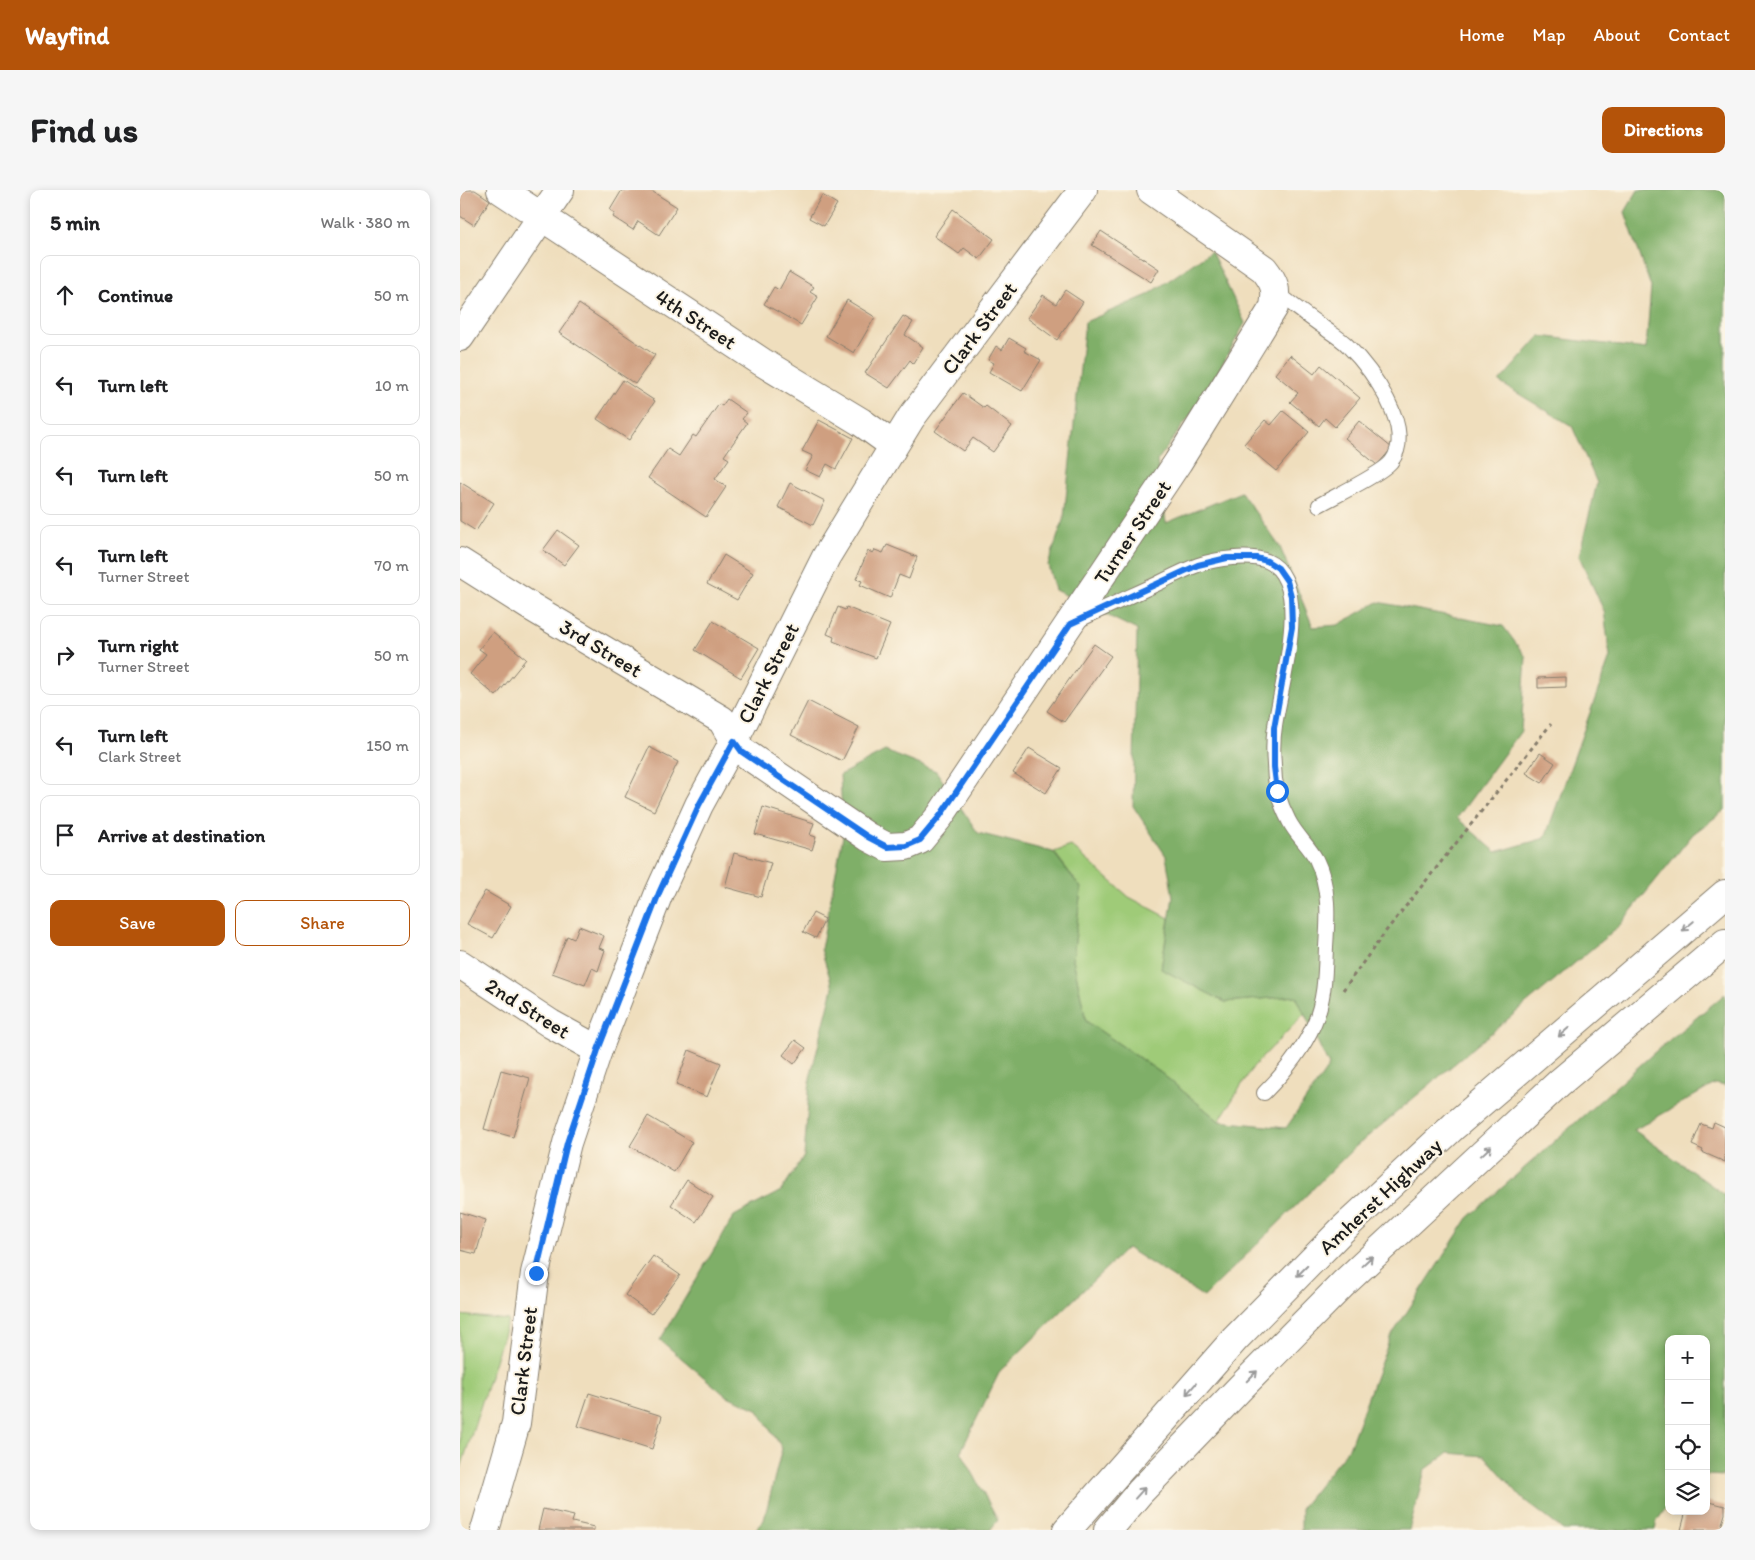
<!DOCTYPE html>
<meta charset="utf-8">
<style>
body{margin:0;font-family:Itim,sans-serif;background:#f6f6f6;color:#202124}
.controls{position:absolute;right:15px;bottom:15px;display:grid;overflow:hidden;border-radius:10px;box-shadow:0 2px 8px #0003}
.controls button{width:45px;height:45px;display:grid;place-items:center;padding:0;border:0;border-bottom:1px solid #e0e0e0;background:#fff;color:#202124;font:25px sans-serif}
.stop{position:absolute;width:15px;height:15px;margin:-11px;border:4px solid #1a73e8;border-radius:50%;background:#fff}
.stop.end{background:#1a73e8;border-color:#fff;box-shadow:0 1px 5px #0008}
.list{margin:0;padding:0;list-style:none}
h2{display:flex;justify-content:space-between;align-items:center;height:65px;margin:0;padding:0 20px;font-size:21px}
h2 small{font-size:16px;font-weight:400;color:#757577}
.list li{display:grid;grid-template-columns:32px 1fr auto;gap:15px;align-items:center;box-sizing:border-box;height:80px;margin:0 10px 10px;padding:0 10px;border:1px solid #e0e0e0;border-radius:10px}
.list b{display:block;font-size:19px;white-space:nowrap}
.list p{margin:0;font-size:16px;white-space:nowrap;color:#757577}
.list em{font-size:16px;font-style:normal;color:#757577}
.actions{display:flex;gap:10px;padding:15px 20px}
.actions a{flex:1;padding:11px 0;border:1px solid #b45309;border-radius:10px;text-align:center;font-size:18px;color:#b45309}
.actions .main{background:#b45309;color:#fff}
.icon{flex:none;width:28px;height:28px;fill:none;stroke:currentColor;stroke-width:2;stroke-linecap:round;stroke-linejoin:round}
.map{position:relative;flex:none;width:1265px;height:1340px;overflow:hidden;border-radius:10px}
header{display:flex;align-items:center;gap:30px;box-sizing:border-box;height:70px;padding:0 25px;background:#b45309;color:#fff}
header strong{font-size:24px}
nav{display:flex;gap:28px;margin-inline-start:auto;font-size:18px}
.intro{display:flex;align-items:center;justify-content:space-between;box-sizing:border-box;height:120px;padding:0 30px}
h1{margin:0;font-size:35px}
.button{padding:12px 22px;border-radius:10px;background:#b45309;color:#fff;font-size:18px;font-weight:700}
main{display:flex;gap:30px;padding:0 30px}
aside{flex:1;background:#fff;border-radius:10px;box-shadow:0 2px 8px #0003}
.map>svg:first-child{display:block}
.green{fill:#9fcb78;stroke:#5e744a}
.forest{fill:#7faf68;stroke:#4e6642}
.building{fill:#cf9f80}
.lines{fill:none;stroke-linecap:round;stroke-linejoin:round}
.lane-casing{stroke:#867d6c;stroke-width:16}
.street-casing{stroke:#867d6c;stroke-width:30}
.highway-casing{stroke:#867d6c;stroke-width:30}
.path{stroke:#867d6c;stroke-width:3;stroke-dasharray:4 4;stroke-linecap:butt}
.lane{stroke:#fff;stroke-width:14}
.street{stroke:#fff;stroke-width:28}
.highway{stroke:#fff;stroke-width:28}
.oneway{stroke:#999}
.route{stroke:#1a73e8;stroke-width:6}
.labels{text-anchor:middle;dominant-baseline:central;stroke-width:4;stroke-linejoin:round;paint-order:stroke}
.street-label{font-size:21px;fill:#1c1c1c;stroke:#fcf5e5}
</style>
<header>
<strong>Wayfind</strong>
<nav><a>Home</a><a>Map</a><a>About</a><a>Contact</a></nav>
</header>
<div class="intro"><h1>Find us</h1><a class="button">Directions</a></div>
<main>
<aside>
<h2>5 min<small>Walk · 380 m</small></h2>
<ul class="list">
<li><svg class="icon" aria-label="ahead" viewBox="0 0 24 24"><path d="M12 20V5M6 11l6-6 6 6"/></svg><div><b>Continue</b></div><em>50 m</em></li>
<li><svg class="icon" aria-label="left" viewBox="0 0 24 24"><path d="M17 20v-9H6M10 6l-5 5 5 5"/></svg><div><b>Turn left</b></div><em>10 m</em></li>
<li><svg class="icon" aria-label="left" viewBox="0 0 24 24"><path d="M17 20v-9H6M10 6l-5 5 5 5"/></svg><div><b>Turn left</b></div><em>50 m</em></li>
<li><svg class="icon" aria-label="left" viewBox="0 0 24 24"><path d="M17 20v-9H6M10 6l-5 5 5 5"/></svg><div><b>Turn left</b><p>Turner Street</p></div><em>70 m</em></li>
<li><svg class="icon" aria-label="right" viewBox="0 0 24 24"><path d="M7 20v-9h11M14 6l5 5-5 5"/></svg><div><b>Turn right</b><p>Turner Street</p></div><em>50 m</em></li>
<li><svg class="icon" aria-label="left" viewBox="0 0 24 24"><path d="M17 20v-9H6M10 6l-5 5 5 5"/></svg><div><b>Turn left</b><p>Clark Street</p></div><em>150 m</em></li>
<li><svg class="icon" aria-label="arrive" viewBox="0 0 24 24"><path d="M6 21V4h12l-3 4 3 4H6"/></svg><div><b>Arrive at destination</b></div></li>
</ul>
<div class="actions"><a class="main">Save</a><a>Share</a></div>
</aside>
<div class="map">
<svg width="1265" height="1340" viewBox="0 0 1265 1340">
<rect width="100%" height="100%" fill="#fcf5e5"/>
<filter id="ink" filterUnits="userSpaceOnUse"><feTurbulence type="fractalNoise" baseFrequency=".02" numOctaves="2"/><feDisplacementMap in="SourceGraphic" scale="10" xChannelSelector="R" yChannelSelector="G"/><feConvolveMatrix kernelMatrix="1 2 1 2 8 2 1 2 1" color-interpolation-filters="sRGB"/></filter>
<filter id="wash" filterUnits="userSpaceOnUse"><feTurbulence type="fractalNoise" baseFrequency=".0096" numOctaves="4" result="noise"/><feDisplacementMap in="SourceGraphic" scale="20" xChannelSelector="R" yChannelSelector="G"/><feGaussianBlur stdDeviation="1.12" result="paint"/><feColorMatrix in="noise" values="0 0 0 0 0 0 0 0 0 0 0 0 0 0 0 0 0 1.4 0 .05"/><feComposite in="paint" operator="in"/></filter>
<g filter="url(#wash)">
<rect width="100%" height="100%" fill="#efdebd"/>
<!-- green -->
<g class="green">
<polygon points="611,656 669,707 709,728 701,779 765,812 836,806 845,823 793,877 759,931 701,883 626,831 613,769 621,698 594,662"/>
<polygon points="0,1125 48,1130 0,1281"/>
</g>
<!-- forest -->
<g class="forest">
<polygon points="1178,0 1265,0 1265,620 1233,644 1159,736 894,958 744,1107 667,1058 540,1181 501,1261 538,1330 530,1340 295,1340 304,1330 322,1258 297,1219 265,1205 200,1150 274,1026 321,1001 344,966 350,888 373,798 361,759 383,646 380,585 425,561 476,581 518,643 593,662 621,698 613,769 626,831 701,883 759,931 826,938 869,876 836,806 765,812 701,779 713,707 706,666 673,616 677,440 595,400 588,375 604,327 625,132 688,105 751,61 785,133 746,204 697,271 706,333 781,302 820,357 853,437 878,435 918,412 1043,436 1066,467 1061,541 997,628 1036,662 1085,648 1150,467 1144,421 1119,366 1137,293 1112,236 1039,192 1080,146 1186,159 1191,97 1165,22"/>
<polygon points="1265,804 1265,896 1255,894 1174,940 1265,1005 1265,1286 1246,1285 1246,1149 1209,1149 1209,1313 1197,1331 1195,1340 1103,1340 1063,1309 1025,1266 988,1263 965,1280 949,1340 841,1340 841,1318 889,1258 930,1148 1008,1028 1196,861"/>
</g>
<g id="blocks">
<!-- building -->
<g class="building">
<polygon points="0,0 15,0 30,10 14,35 0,26"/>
<polygon points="162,0 190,0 217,17 199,45 178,31 173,40 153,27 155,23 150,20"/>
<polygon points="362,5 377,14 364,36 349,28"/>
<polygon points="493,19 534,49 519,69 504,58 499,64 474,46"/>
<polygon points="641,41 699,79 691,92 632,55"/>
<polygon points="329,82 354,97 350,102 358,107 341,135 304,114 314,97 319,100"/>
<polygon points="605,100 623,112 597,150 567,128 583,105 596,114"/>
<polygon points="387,110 415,127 394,163 366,146"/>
<polygon points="119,114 195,165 175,194 99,143"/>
<polygon points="443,126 453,132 445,145 463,157 453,173 450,170 429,198 405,183"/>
<polygon points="549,148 566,158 564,161 581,170 562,201 529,182 534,173 528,170 536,156 542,160"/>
<polygon points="830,165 854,184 861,175 900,208 875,237 865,228 859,236 830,212 838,203 815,184"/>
<polygon points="163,190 195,211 169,250 137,229"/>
<polygon points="503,203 524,218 526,216 552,236 533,262 513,248 503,261 475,241"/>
<polygon points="267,209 287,223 282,229 287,233 264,266 269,269 255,289 266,297 246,327 188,288 208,259 219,266 233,245 236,247 259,214 262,216"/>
<polygon points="823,221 849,242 816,281 784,254 805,230 811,235"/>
<polygon points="359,230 393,248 376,279 367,274 360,287 345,280 353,266 342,261"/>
<polygon points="899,231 932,258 917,275 885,248"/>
<polygon points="0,292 34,313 16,341 0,331"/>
<polygon points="330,293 365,311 353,335 318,317"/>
<polygon points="98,340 119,355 104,375 83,360"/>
<polygon points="427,355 457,367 449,389 439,385 430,408 400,395 402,391 396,389 408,361 413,363 415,360 423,363"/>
<polygon points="264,365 293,383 277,410 247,394"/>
<polygon points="378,417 385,420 386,417 430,435 416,468 373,451 374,447 367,444"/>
<polygon points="253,431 299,458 281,488 235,460"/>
<polygon points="33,442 66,469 36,506 10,484 26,464 19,459"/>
<polygon points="634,454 651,466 604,532 587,521"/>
<polygon points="1106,487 1106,497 1078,498 1078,488"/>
<polygon points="348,511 399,537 382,571 331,545"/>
<polygon points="189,557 218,572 194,621 165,607"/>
<polygon points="569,558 602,578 586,603 553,583"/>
<polygon points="1080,563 1095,573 1082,593 1066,583"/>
<polygon points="303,617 354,633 350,645 356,647 352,660 295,644"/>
<polygon points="274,663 311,673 301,707 265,697"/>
<polygon points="25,701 51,716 33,748 7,734"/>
<polygon points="353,723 365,729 356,748 343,742"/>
<polygon points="119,736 144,746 139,758 145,760 138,781 132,778 125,795 92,783 107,746 114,749"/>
<polygon points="335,850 346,858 334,874 323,865"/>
<polygon points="229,860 261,873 247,907 216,895"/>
<polygon points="41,880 70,888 53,947 24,939"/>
<polygon points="188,926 232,952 214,982 170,956"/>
<polygon points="1254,932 1265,937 1265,972 1242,962 1243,960 1232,955 1241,934 1252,938"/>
<polygon points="227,990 253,1007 236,1032 211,1015"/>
<polygon points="0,1022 26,1030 16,1064 0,1060"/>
<polygon points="193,1066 220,1085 191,1124 165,1105"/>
<polygon points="129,1203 202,1226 192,1259 118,1236"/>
<polygon points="1246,1311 1265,1316 1265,1324 1260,1340 1221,1340 1226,1321 1246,1321"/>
<polygon points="83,1319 114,1326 112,1332 134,1337 134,1340 78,1340"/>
</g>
</g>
</g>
<g filter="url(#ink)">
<use href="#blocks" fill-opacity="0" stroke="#867d6c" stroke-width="1"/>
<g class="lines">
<defs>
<g id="lane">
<path d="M817,103C832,114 847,126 863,137C871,143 880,148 887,155C910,178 957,239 931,272C921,284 875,306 859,315"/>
<path d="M617,431C644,418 671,406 699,393C711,387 724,380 738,375C755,369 789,364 807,371C854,391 820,497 815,536C813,548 813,562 814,575C814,594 820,614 829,631C836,645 849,656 856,669C870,697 868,727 866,757C865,783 865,809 854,834C843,860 824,883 804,903"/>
</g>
<g id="street">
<polyline points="41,0 302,172 401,232 433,255"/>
<polyline points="0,147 100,0"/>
<path d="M0,372L68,415L262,530L274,551L283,562L408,647L427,657L446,656L460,650L480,626L718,272L814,117C817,99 815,93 804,79L691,0"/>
<polyline points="0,774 91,834 138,860"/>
<polyline points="25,1340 56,1233 75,1083 107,953 138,860 199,703 239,615 274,551 366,367 451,228 623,0"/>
</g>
<g id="highway">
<polyline points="607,1340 775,1149 882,1040 994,936 1265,704"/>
<polyline points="648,1340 680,1302 781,1197 883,1094 1099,893 1265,753"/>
</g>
</defs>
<!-- lane casing -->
<use href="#lane" class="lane-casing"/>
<!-- street casing -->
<use href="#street" class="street-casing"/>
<!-- highway casing -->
<use href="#highway" class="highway-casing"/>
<!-- path -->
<polyline class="path" points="883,800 926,741 1091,534"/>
<!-- lane -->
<use href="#lane" class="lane"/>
<!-- street -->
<use href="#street" class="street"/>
<!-- highway -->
<use href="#highway" class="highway"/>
</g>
<!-- one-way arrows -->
<defs><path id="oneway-shaft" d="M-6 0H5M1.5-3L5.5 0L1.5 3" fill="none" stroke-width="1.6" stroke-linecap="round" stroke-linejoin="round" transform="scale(1.25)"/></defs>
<g class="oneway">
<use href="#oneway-shaft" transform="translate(1228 736) rotate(140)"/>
<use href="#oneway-shaft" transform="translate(1104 842) rotate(139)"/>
<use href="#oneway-shaft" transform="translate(1026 961) rotate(-43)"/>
<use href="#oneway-shaft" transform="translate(907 1071) rotate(-43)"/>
<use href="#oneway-shaft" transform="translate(842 1081) rotate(135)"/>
<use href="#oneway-shaft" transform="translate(792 1186) rotate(-45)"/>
<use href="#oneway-shaft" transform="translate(731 1199) rotate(131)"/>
<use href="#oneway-shaft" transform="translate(680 1303) rotate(-48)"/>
</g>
</g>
<g class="lines" filter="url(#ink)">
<!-- route -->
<polyline class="route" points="76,1083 107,953 138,860 199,703 239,615 274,551 282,562 408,647 427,657 446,656 460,650 480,626 610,434 738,375 767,368 796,368 807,371 818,378 827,391 831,406 832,437 814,538 814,577 817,601"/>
</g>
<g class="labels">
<!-- street labels -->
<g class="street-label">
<text transform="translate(236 129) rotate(33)">4th Street</text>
<text transform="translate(519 138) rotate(-53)">Clark Street</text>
<text transform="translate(672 342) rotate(-56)">Turner Street</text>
<text transform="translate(141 458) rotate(31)">3rd Street</text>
<text transform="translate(308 483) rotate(-63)">Clark Street</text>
<text transform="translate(68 818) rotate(32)">2nd Street</text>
<text transform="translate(920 1006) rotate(-43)">Amherst Highway</text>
<text transform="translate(63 1171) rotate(-83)">Clark Street</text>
</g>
</g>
</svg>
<div class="controls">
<button>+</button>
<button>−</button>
<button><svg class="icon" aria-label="locate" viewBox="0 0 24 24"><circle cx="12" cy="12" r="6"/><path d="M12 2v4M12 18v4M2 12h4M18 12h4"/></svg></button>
<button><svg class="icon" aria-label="layers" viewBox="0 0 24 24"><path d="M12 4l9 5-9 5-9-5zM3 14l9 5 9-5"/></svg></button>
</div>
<div class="stop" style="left:817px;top:601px"></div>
<div class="stop end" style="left:76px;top:1083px"></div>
</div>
</main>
